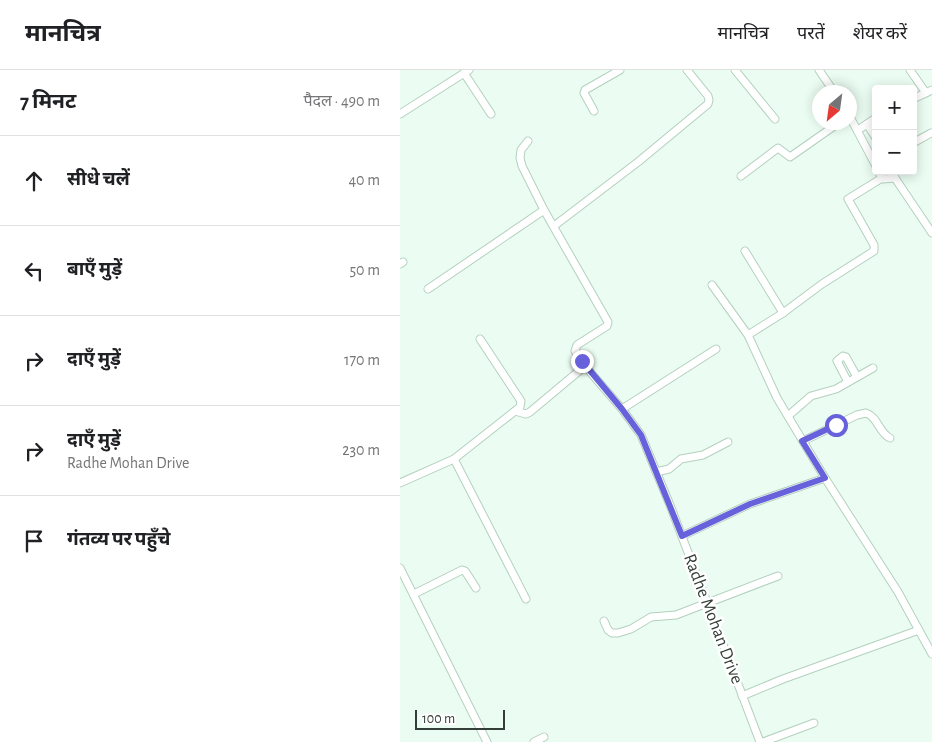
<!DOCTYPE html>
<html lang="hi">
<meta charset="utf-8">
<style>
body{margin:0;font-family:"Alegreya Sans","Noto Sans Devanagari",sans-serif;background:#f2f2f2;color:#202124}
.controls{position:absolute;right:15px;top:15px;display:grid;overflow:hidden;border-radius:5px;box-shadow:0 2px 12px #0003}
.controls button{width:45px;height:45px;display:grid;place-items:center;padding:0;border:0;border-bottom:1px solid #e0e0e0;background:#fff;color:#202124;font:25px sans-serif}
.compass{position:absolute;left:412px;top:15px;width:45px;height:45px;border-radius:50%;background:#fff;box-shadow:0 2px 12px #0003;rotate:209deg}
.scale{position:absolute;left:15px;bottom:12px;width:90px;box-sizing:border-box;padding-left:5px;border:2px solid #323e37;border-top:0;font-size:14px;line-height:18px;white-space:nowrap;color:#323e37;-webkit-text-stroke:4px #fff;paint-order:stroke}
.stop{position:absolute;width:15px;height:15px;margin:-11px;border:4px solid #6761db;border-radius:50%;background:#fff}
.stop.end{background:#6761db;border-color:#fff;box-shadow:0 1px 5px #0008}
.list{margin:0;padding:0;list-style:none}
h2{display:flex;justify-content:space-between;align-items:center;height:65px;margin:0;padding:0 20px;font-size:21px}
h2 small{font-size:16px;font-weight:400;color:#757577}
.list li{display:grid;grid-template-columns:32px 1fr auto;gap:15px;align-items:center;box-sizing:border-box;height:90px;padding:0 20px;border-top:1px solid #e0e0e0}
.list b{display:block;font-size:19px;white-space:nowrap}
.list p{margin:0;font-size:16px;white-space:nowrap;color:#757577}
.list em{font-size:16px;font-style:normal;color:#757577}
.icon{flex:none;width:28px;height:28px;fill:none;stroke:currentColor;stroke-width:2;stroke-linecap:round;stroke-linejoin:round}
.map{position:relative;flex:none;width:532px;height:672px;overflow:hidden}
header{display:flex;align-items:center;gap:30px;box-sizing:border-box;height:70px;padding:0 25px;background:#fff;border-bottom:1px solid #e0e0e0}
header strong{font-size:24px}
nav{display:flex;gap:28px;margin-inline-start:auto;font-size:18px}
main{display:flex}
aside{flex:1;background:#fff}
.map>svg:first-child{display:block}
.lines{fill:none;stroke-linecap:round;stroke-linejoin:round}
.street-casing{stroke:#b3d0be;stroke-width:9}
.street{stroke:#fff;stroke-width:7}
.route{stroke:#6761db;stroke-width:6}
.labels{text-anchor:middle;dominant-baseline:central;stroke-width:5;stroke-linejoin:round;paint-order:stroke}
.street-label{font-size:18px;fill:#323e37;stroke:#fff}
</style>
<header>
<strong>मानचित्र</strong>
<nav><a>मानचित्र</a><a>परतें</a><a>शेयर करें</a></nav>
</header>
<main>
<aside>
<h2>7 मिनट<small>पैदल · 490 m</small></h2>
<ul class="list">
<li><svg class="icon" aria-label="ahead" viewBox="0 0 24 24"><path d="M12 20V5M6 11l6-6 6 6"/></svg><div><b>सीधे चलें</b></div><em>40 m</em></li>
<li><svg class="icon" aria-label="left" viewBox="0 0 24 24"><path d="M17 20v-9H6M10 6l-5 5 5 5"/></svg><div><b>बाएँ मुड़ें</b></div><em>50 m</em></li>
<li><svg class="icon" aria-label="right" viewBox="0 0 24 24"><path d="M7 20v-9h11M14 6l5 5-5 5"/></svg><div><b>दाएँ मुड़ें</b></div><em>170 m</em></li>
<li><svg class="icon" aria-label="right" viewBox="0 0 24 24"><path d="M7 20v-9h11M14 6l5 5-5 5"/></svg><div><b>दाएँ मुड़ें</b><p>Radhe Mohan Drive</p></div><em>230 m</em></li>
<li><svg class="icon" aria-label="arrive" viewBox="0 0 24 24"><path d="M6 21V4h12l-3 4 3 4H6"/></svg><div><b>गंतव्य पर पहुँचे</b></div></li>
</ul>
</aside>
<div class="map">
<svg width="532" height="672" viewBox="0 0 532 672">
<rect width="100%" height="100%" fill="#ebfdf2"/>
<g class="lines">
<defs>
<g id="street">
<polyline points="335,0 375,49"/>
<polyline points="419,0 434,22"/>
<polyline points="510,0 526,23"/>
<polyline points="64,3 91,44"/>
<polyline points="513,29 532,20"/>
<polyline points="194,41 184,23 185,20 220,0"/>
<polyline points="0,44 69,0"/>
<polyline points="450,47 476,96"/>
<polyline points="467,54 476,68"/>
<polyline points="458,60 476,48"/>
<polyline points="128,71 121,80 120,88 122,96 144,140 208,252 207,256 177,275 175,281 185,296 222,339 241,365 270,435 360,672"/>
<polyline points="513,73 531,63"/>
<polyline points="478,101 483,109 495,108"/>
<polyline points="492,101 495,108 532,163"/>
<polyline points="341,106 378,78 390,87 440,52"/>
<polyline points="482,108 448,129 474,175 474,181 422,214 383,243 348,265 377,328 425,408 498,522 532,584"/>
<polyline points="154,156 238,92 308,34 309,30 308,26 287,0"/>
<polyline points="345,181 383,243"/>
<polyline points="0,194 3,192"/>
<polyline points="312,215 348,265"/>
<polyline points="28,219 144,140"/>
<polyline points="448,312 437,291 443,286 446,287 457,307"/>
<polyline points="222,339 316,279"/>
<polyline points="115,341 126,344 130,342 185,296"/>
<polyline points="388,346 411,326 436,319 473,298"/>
<path d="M403,371L457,345L466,343C478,347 479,363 490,368"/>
<polyline points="54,389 126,529"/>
<polyline points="256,402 269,399 281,389 303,385 328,372"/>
<polyline points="0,413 54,389 120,337 121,331 80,269"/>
<polyline points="282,466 350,434 425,408"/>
<polyline points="0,498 87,672"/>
<polyline points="14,524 62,500 65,501 76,518"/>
<polyline points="204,551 208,560 212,563 218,563 231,559 251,547 276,545 378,506"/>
<polyline points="342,626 383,609 519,560"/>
<polyline points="134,672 144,667"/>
<polyline points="363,672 414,653"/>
</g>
</defs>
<!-- street casing -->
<use href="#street" class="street-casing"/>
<!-- street -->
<use href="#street" class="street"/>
</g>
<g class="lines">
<!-- route -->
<polyline class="route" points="182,291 222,339 241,365 282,466 350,434 425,408 402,371 436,355"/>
</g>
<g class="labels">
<!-- street labels -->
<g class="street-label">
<text transform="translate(313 549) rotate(69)">Radhe Mohan Drive</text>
</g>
</g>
</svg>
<div class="controls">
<button>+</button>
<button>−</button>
</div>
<svg class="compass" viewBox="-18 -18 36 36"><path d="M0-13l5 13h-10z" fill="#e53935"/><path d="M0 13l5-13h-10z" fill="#757577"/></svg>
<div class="scale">100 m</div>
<div class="stop" style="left:436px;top:355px"></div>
<div class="stop end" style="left:182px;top:291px"></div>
</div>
</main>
